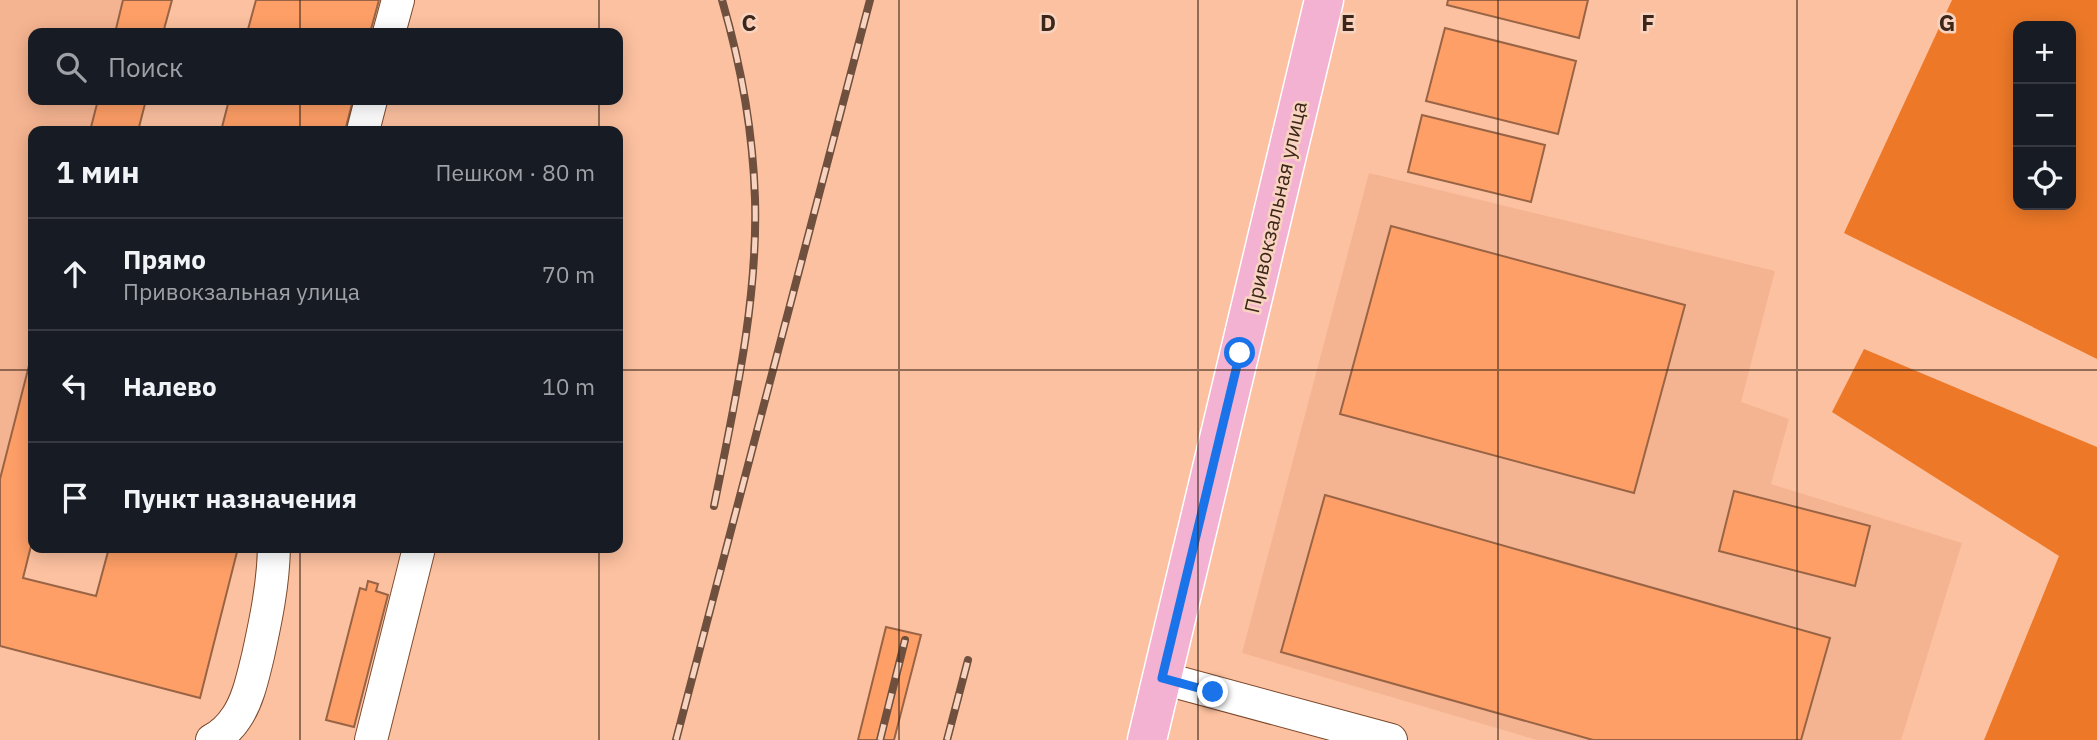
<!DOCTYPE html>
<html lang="ru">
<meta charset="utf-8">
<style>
body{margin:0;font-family:"IBM Plex Sans",sans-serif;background:#242831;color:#f1f3f6}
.controls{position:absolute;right:21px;top:21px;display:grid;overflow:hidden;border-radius:14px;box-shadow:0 4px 18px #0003}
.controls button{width:63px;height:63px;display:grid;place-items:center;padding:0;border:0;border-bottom:2px solid #363941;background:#171b24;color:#f1f3f6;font:35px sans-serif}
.stop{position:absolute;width:21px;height:21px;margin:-16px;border:5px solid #1a73e8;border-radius:50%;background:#fff}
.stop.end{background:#1a73e8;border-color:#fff;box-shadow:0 2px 7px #0008}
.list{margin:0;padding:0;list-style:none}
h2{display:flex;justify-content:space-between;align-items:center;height:91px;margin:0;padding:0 28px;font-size:30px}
h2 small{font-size:23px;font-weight:400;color:#9ea1a6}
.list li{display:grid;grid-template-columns:46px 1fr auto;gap:21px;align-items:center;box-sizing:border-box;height:112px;padding:0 28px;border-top:2px solid #363941}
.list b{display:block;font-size:26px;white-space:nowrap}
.list p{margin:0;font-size:23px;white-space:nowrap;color:#9ea1a6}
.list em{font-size:23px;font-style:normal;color:#9ea1a6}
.icon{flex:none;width:38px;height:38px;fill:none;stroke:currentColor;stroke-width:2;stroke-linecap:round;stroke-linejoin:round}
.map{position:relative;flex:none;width:2097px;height:740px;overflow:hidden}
.search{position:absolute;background:#171b24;box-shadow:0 4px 18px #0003;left:28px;top:28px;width:595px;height:77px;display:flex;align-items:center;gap:18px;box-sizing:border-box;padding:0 24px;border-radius:14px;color:#9ea1a6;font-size:26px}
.panel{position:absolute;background:#171b24;box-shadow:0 4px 18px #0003;left:28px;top:126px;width:595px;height:427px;border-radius:14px}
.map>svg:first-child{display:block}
.built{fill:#f5b491}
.forest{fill:#ed7928;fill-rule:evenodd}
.building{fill:#fe9f67;stroke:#996445;stroke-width:2}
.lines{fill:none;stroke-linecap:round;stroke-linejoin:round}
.minor-casing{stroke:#7b482a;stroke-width:34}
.major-casing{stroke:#fff;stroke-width:41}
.minor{stroke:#fff;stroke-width:32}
.major{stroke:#f4b2d3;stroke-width:38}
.rail-casing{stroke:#6f4f3d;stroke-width:8}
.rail{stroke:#f8d4c0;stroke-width:5;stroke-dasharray:16;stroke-linecap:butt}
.route{stroke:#1a73e8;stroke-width:9}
.grid{fill:none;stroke:#3c2619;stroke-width:2;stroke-opacity:0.55}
.labels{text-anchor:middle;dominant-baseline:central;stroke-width:5;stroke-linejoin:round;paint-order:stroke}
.street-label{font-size:21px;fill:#3c2619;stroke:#f8d4c0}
.grid-label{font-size:23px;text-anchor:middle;font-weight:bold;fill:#3c2619;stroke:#f8d4c0;stroke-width:5;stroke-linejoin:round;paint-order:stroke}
</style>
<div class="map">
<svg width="2097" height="740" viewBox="0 0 2097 740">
<rect width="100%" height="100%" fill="#fcc1a0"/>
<!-- built -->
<g class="built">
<polygon points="0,0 123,0 115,33 33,33 33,100 98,100 90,131 33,131 33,350 0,479"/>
<polygon points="1369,173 1775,271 1741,402 1789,419 1771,484 1962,543 1901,740 1537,740 1242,653"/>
</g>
<!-- forest -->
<g class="forest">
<path d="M1952,0H2097V359L1844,233ZM2018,26H2071V205H2018Z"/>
<polygon points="1864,349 2097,447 2097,740 1984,740 2059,556 1832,412"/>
</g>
<!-- building -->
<g class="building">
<polygon points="123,0 172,0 163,33 115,33"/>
<polygon points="256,0 379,0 370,33 247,33"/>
<polygon points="1448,0 1588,0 1579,38 1447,5"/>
<polygon points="1445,28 1576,61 1558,134 1426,101"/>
<polygon points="98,100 146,100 138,131 90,131"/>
<polygon points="229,100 353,100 345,131 221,131"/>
<polygon points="1422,115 1545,145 1531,202 1408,172"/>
<polygon points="1391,226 1685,305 1634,493 1340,414"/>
<polygon points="33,350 33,538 23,578 96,596 109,548 238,548 200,698 0,646 0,479"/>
<polygon points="1734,491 1870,526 1855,586 1719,551"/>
<polygon points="1325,495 1830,638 1801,740 1593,740 1281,652"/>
<polygon points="368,581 378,584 376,591 388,595 354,727 326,720 360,588 366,590"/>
<polygon points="886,627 921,635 894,740 858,740"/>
</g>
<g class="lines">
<defs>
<g id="minor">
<polyline points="389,33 398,0"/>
<polyline points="363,131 371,100"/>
<polyline points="1162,678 1391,740"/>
<path d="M212,740C222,735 230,727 236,718C248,701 253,676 258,656C266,619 273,586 274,548"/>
<polyline points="371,740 419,548"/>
</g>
<polyline id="major" points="1147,740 1324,0"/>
</defs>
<!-- minor casing -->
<use href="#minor" class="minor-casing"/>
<!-- major casing -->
<use href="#major" class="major-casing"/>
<!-- minor -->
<use href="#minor" class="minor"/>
<!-- major -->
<use href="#major" class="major"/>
<defs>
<g id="rail">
<path d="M714,506C734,406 758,302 755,199C753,131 741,65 722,0"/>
<polyline points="676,740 870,0"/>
<polyline points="880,740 905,640"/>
<polyline points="947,740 968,660"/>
</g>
</defs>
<!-- rail casing -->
<use href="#rail" class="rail-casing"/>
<!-- rail -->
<use href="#rail" class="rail"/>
</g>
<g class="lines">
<!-- route -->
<polyline class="route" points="1213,692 1162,678 1240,353"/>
</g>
<!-- grid -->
<path class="grid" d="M300,0V33M599,0V33M899,0V740M1198,0V740M1498,0V740M1797,0V740M300,100V131M599,100V131M0,370H33M618,370H2097M300,548V740M599,548V740"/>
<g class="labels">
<!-- street labels -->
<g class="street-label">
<text transform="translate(1275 207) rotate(-77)">Привокзальная улица</text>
</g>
</g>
<g class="grid-label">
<text x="749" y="31">C</text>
<text x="1048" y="31">D</text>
<text x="1348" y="31">E</text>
<text x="1648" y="31">F</text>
<text x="1947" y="31">G</text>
</g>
</svg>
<div class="controls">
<button>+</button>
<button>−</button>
<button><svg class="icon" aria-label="locate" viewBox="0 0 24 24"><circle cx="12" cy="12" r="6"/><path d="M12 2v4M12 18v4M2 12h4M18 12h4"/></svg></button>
</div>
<div class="stop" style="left:1240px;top:353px"></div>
<div class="stop end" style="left:1213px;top:692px"></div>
<div class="search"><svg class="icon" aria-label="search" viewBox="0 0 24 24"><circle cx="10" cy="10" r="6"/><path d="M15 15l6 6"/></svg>Поиск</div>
<section class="panel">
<h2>1 мин<small>Пешком · 80 m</small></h2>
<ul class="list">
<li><svg class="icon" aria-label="ahead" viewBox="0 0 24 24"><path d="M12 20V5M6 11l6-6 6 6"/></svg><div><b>Прямо</b><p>Привокзальная улица</p></div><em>70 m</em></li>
<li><svg class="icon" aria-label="left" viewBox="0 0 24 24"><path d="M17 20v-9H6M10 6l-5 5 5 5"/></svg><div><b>Налево</b></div><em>10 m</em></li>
<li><svg class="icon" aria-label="arrive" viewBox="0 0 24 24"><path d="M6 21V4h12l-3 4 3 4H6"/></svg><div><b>Пункт назначения</b></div></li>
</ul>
</section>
</div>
